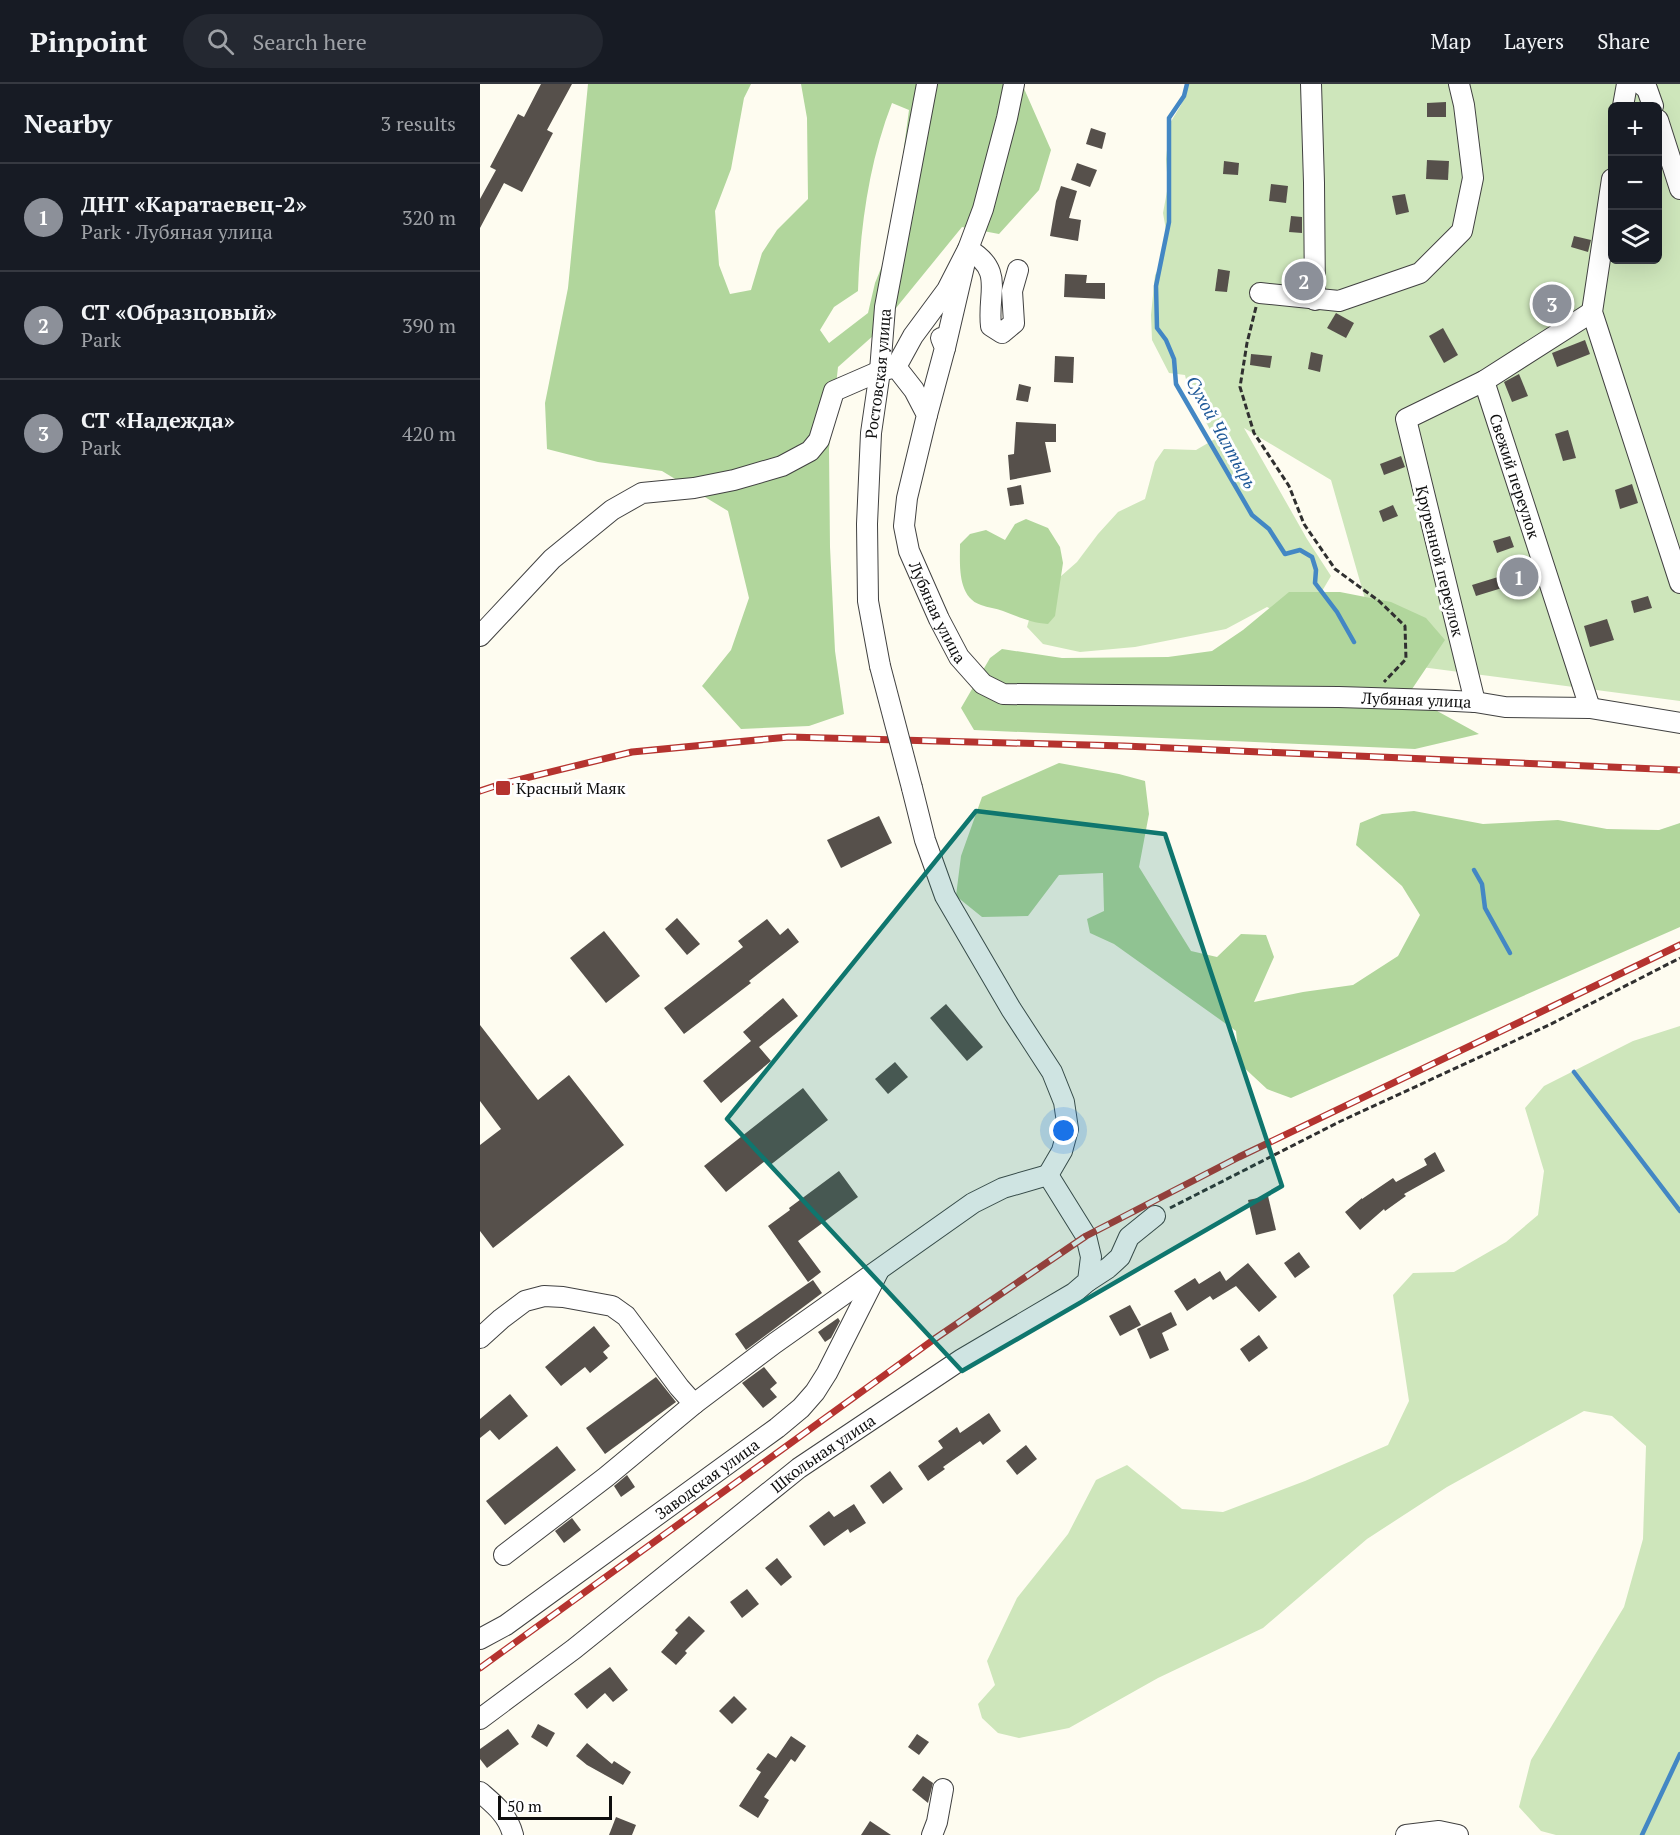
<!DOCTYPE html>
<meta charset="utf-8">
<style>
body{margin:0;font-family:"PT Serif",serif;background:#242831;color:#f1f3f6}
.controls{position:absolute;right:18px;top:18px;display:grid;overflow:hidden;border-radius:9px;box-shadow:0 6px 24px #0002}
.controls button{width:54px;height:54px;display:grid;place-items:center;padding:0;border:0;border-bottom:2px solid #363941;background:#171b24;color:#f1f3f6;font:30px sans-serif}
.scale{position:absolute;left:18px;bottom:15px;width:114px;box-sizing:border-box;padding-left:6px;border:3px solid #0e0e0e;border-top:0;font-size:16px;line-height:21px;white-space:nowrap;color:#0e0e0e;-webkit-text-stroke:4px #fff;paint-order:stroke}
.you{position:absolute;left:584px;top:1047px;width:21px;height:21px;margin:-15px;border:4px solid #fff;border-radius:50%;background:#1a73e8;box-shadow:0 0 0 9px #1a73e833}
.badge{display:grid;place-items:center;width:39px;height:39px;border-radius:50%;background:#8c9099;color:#fff;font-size:20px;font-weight:700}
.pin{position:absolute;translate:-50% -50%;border:3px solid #fff;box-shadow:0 2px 6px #0006}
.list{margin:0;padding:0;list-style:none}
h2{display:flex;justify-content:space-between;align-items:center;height:78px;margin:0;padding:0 24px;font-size:26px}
h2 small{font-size:20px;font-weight:400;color:#9ea1a6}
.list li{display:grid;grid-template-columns:39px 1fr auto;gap:18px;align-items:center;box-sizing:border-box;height:108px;padding:0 24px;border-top:2px solid #363941}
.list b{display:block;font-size:22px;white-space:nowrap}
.list p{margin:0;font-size:20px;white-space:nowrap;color:#9ea1a6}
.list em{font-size:20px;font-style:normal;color:#9ea1a6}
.icon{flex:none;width:33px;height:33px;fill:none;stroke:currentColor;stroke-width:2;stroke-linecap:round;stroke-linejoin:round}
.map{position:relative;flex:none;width:1200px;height:1751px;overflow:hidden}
header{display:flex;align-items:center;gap:36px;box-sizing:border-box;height:84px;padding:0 30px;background:#171b24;border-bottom:2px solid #363941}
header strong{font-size:28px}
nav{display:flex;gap:33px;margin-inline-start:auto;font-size:21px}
.search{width:420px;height:54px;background:#242831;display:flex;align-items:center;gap:15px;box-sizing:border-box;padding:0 21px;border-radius:33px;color:#9ea1a6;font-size:22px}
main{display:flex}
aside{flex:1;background:#171b24}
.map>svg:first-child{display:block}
.green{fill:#cee6bb;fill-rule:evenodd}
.forest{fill:#b1d69c;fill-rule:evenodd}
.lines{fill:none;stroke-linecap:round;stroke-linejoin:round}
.stream{stroke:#4387c4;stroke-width:4.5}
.building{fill:#56504b}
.minor-casing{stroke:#414141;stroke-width:22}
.path{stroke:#303030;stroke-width:3;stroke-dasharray:6 3;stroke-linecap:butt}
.minor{stroke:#fff;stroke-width:20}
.rail-casing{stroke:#b5332f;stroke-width:7}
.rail{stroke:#fff;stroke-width:4.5;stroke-dasharray:14;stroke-linecap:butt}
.minor-bridge-casing{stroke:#414141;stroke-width:22;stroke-linecap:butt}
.minor-bridge{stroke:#fff;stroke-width:20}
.marked{fill:#0f766e;fill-opacity:0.2;stroke:#0f766e;stroke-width:4.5;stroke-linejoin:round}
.poi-dot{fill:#b5332f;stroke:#fff;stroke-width:2}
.labels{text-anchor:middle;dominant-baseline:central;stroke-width:6;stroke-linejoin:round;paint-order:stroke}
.street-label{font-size:16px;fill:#0e0e0e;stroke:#fff}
.poi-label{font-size:16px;fill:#0e0e0e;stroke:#fff;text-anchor:start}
.water-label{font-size:18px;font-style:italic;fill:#1f5998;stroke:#fff}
</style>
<header>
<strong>Pinpoint</strong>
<div class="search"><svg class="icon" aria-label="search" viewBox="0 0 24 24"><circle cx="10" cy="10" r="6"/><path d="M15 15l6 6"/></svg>Search here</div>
<nav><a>Map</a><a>Layers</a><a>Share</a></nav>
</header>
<main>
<aside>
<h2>Nearby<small>3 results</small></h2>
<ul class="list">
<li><span class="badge">1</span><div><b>ДНТ «Каратаевец-2»</b><p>Park · Лубяная улица</p></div><em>320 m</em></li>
<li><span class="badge">2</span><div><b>СТ «Образцовый»</b><p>Park</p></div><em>390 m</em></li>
<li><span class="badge">3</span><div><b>СТ «Надежда»</b><p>Park</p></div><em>420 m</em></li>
</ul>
</aside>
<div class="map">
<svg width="1200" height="1751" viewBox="0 0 1200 1751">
<rect width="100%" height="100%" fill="#fefcf0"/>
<!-- green -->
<g class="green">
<path d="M707,0H1200V617L903,578L851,396L764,344L827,455L851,492L829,529L809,534L787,523L746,545L655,563L600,568L563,560L547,543L555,515L597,478L618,450L638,428L665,415L675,378L684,365L716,366L735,355L708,304L705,291L689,289L672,256L671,231L675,191L680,182L686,146L683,129L688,102L686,75L690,39L701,21ZM1132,22H1178V176H1132Z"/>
<polygon points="1200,942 1200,1751 1076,1751 1061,1747 1039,1723 1051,1676 1144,1523 1163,1455 1166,1362 1132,1332 1104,1327 967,1403 887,1455 783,1544 678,1594 589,1644 539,1654 518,1649 502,1634 498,1620 515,1601 507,1577 537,1514 588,1450 616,1396 647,1381 702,1425 743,1428 825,1397 908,1361 929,1317 913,1211 933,1189 974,1188 1026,1158 1058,1131 1064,1087 1045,1024 1064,1002 1153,957"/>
</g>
<!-- forest -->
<g class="forest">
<path d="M108,0H271L264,14L251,85L235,127L239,181L250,210L271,206L282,169L297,146L328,115L327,34L321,0H542L571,66L559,106L519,150L482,143L394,251L358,283L349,365L350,463L355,567L364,630L329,642L261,645L222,602L251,566L269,514L248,427L182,387L118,378L67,365L65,319L88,204ZM412,19L429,26L411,160L395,199L388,229L349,259L340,246L354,223L378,207C380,144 389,78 412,19Z"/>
<path d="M546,435L568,444L580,463L583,479L575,532L568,540C551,539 539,533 523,527C516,524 508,524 501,521C477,513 480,480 480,460L490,450L506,446L525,456L535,440Z"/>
<polygon points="809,508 860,508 911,518 946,534 965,556 928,611 999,650 935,665 494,646 481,624 510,574 522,565 582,574 688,573 732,567 763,546"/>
<polygon points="579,679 639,690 665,697 669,730 659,783 711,867 737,873 761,850 786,851 794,873 774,918 823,908 873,901 918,872 940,831 922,802 876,761 880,739 902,730 934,727 1003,740 1078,736 1127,745 1179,746 1200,739 1200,843 811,1014 787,1005 759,979 756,947 634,860 610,849 607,835 624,827 623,789 579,791 548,832 502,833 476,812 481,772 502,713"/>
</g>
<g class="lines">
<!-- stream -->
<g class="stream">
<polyline points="707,0 704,12 689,34 689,138 676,202 677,244 686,256 694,275 696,300 772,431 789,445 805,470 820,466 832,473 836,486 835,499 857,528 874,558"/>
<polyline points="994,786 1002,800 1005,824 1030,869"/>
<polyline points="1094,988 1200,1127"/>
<polyline points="1162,1751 1200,1670"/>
</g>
</g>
<!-- building -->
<g class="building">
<polygon points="61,0 92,0 67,46 73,49 42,108 24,99 0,144 0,115 16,86 10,83 38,30 44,33"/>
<polygon points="966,18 966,33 947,33 947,19"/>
<polygon points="611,44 626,49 622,65 606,60"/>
<polygon points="947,76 969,77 968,96 946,95"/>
<polygon points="744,77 759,79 758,91 743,90"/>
<polygon points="597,79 617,86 610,103 591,96"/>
<polygon points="791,100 808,102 806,119 789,117"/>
<polygon points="581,102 597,107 589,134 601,136 598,157 570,152 576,117"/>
<polygon points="925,110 929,128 916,131 912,112"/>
<polygon points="811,132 822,133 822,149 809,148"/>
<polygon points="1094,152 1111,156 1108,168 1091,163"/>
<polygon points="738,185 750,187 747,208 735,207"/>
<polygon points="585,190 607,191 606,199 625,199 625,215 584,213"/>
<polygon points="856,229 874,239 866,254 847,244"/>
<polygon points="963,244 978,271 964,279 949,252"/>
<polygon points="1105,256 1110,270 1077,283 1072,269"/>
<polygon points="831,268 843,271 840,288 828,285"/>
<polygon points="771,270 792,272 790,284 770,281"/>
<polygon points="575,272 594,273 593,299 574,298"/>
<polygon points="1039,290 1048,312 1032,318 1024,298"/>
<polygon points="539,300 551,303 548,318 536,316"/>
<polygon points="536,338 576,340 576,358 565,358 571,388 530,396 528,371 534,370"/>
<polygon points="1088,346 1096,374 1083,377 1075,350"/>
<polygon points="921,372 925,383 904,391 900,380"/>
<polygon points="1152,400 1158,419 1140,425 1135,406"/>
<polygon points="541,401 544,420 530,422 527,404"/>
<polygon points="913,421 918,432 903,438 899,427"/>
<polygon points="1030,452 1034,463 1017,469 1013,457"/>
<polygon points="1018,493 1022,504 996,512 992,501"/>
<polygon points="1168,512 1172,524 1154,529 1151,517"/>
<polygon points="1127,535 1134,556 1110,563 1104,542"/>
<polygon points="399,732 412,759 361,784 347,756"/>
<polygon points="197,834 220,860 207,871 185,845"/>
<polygon points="287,835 300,851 308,844 319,858 269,897 271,899 204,950 184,924 263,863 258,857"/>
<polygon points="124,847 160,892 126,919 90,874"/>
<polygon points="303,914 318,932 279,963 291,977 241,1019 223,997 271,957 263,948"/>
<polygon points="466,920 503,963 487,977 450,934"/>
<polygon points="0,941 58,1016 89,991 144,1061 13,1164 0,1147 0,1061 21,1045 0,1017"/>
<polygon points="415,978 428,993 408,1010 395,995"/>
<polygon points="323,1004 348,1036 289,1082 285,1077 246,1108 224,1082"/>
<polygon points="955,1068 965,1087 924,1110 926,1112 905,1127 904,1125 880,1146 865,1128 882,1114 882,1115 913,1094 916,1098 947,1081 944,1075"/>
<polygon points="359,1087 378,1113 318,1157 341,1188 328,1198 288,1142 310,1126 309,1124"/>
<polygon points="788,1112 796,1146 776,1151 768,1116"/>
<polygon points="819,1168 830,1183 815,1194 804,1179"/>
<polygon points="768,1179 797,1213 779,1228 756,1202 733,1216 730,1212 707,1227 694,1207 715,1194 719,1200 740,1187 746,1197"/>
<polygon points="333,1196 342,1209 266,1266 255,1250"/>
<polygon points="650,1221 661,1241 640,1252 629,1232"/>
<polygon points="691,1228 697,1241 682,1249 689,1266 670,1275 657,1245"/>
<polygon points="358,1234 360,1237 351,1254 345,1258 338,1248"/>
<polygon points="114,1242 130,1262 123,1268 128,1274 110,1289 105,1283 81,1302 65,1283"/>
<polygon points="779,1251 788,1264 769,1278 760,1265"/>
<polygon points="284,1283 297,1299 290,1305 297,1313 283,1324 262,1299"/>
<polygon points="176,1293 196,1318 125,1370 106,1344"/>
<polygon points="30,1310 48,1332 19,1356 10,1346 0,1354 0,1335"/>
<polygon points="509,1329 521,1347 503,1361 500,1357 463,1383 465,1385 448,1397 438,1382 463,1364 458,1357 477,1343 480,1349"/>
<polygon points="546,1361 557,1375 537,1391 526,1377"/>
<polygon points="77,1362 96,1386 25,1441 6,1417"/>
<polygon points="410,1387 423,1405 403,1420 390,1402"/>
<polygon points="147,1391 155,1403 141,1413 134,1402"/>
<polygon points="374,1420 386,1439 370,1449 368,1445 344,1462 329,1442 349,1427 354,1433"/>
<polygon points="92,1434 101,1446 84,1459 75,1447"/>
<polygon points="297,1474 312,1493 301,1502 285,1484"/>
<polygon points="267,1505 279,1520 262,1534 250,1518"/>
<polygon points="209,1532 225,1547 205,1567 207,1569 196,1581 181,1568 198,1549 195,1546"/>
<polygon points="130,1583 148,1606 133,1618 125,1609 107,1625 94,1610"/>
<polygon points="254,1612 267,1625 252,1640 239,1627"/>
<polygon points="58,1640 75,1649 67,1663 51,1653"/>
<polygon points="28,1645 39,1660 7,1684 0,1675 0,1665"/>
<polygon points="437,1650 449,1658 439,1671 428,1663"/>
<polygon points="311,1652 326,1662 315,1678 311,1675 284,1713 289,1716 278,1734 259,1722 281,1688 276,1685 288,1669 296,1674"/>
<polygon points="107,1659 132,1680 134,1677 151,1688 143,1701 107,1681 96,1672"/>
<polygon points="443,1692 453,1699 448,1719 432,1706"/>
<polygon points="136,1733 156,1741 152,1751 129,1751"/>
<polygon points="390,1737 411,1751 381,1751"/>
</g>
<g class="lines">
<defs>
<g id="minor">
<polyline points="831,0 834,99 835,216"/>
<polyline points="1161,0 1167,5 1173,22"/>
<polyline points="1143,22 1147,0"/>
<polyline points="1178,36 1200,105"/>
<polyline points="1132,95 1112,228 1200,499"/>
<polyline points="780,209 859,217 940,189 982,147 993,94 984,21 979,0"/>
<path d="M465,264L488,165C525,187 507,208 511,242L522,249L534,239L532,207L538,186"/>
<polyline points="416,283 433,252 467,206 488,165 503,125 527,34 534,0"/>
<path id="s1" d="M1004,297L1110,624"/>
<polyline points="447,331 465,264 461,254"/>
<path id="s2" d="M0,552L72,475L132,426L162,409L214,404L254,396L302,382L330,367L339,356L354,307L400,287L416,283L434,306L447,331L427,414L424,442L429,467L459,535L479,573L503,600L523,610L859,613L955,616L995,618L1025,623L1110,624L1200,639"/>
<path id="s3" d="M400,582L388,517L387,440L391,349L400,287L405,223L447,0"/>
<polyline points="995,618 926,335 1004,297 1112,228"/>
<polyline points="432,704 445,756 465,812 531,925 572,988 584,1018 588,1045 582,1067 568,1091"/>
<polyline points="608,1197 628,1184 640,1173 649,1153 675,1132"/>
<polyline points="0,1254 21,1235 45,1217 64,1212 83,1213 132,1222 146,1232 199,1303 214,1320 295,1259 493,1119 523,1104 568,1091"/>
<polyline points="24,1471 126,1393 214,1320"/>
<path id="s4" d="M0,1555L26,1541L297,1344L321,1324L335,1308L347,1289L398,1188"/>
<path id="s5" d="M0,1635L94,1565L319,1384L482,1275L594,1209L608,1197L611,1173L606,1152L568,1091"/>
<path d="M0,1708C15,1721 28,1731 33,1751"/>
<polyline points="452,1751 457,1738 463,1705"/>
<polyline points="926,1751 959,1747 978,1751"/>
</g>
</defs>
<!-- minor casing -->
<use href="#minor" class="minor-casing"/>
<!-- path -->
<g class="path">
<polyline points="776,223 767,259 760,303 774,349 809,402 824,440 855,485 899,517 925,542 926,575 904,598"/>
<polyline points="690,1124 859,1038 1069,941 1200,874"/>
</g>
<!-- minor -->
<use href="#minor" class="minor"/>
<defs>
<g id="rail">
<polyline points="0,707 21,700 152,668 309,653 644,662 1200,686"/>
<polyline points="0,1584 453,1256 606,1152 759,1073 1200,861"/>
</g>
</defs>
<!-- rail casing -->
<use href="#rail" class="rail-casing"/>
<!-- rail -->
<use href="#rail" class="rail"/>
<defs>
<polyline id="minor-bridge" points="400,582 432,704"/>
</defs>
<!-- minor-bridge casing -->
<use href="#minor-bridge" class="minor-bridge-casing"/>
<!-- minor-bridge -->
<use href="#minor-bridge" class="minor-bridge"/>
</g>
<!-- marked area -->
<path class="marked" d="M496,727L685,750L802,1102L482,1287L247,1035Z"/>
<!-- markers -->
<rect class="poi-dot" x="15" y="696" width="16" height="16" rx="3"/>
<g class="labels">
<!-- street labels -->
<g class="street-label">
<text stroke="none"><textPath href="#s3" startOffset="294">Ростовская улица</textPath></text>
<text stroke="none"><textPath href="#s1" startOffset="100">Свежий переулок</textPath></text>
<text transform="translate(960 477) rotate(76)">Круренной переулок</text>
<text stroke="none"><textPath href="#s2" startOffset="788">Лубяная улица</textPath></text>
<text stroke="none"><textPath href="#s2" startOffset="1310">Лубяная улица</textPath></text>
<text stroke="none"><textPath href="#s5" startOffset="434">Школьная улица</textPath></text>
<text stroke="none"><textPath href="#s4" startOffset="278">Заводская улица</textPath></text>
</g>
<!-- poi labels -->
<g class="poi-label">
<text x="36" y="704">Красный Маяк</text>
</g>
<!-- water labels -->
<g class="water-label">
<text transform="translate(742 348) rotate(61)">Сухой Чалтырь</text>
</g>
</g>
</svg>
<div class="controls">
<button>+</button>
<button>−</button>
<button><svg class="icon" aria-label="layers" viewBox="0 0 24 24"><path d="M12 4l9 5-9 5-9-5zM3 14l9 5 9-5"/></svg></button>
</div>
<div class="scale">50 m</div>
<div class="you"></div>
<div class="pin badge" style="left:1039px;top:493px">1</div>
<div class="pin badge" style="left:824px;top:197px">2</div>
<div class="pin badge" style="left:1072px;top:220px">3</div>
</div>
</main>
